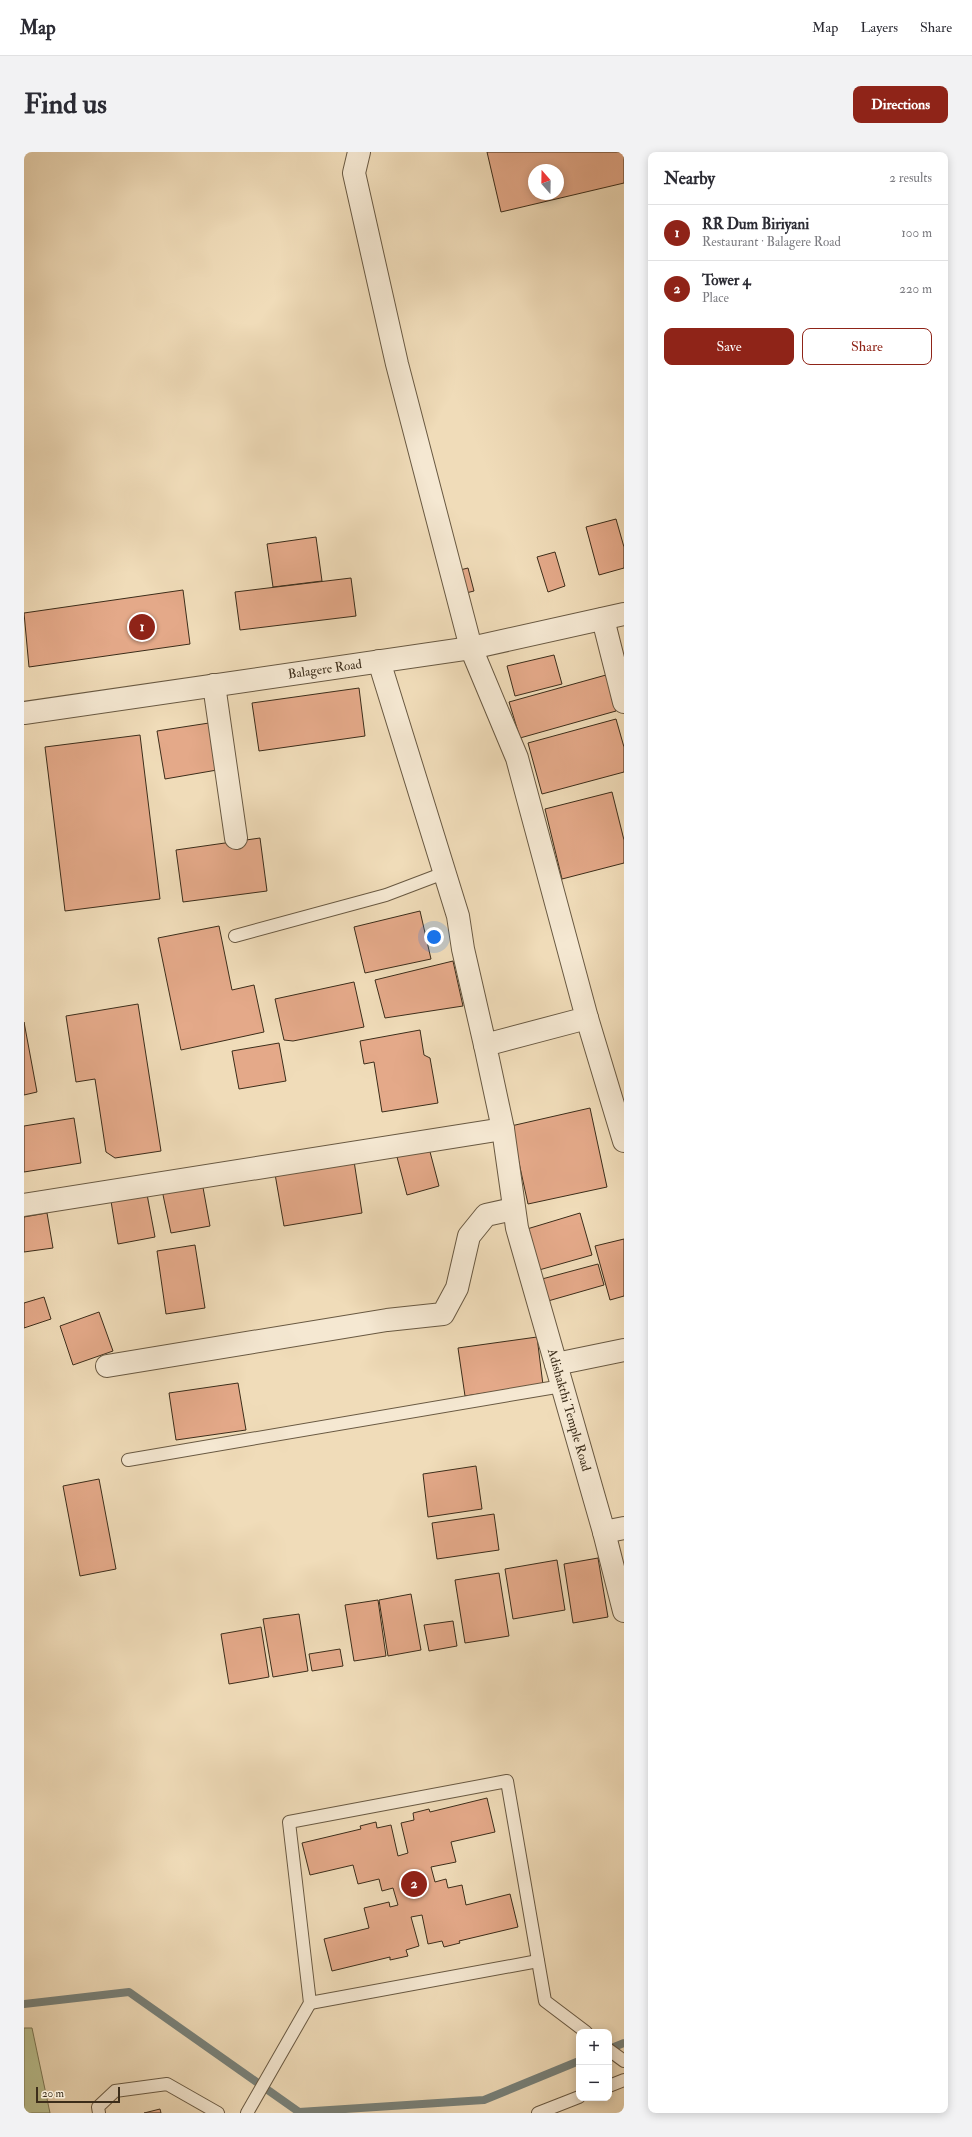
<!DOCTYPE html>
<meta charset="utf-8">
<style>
body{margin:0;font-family:"IM FELL Double Pica",serif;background:#f2f2f3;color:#2b2b33}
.controls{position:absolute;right:12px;bottom:12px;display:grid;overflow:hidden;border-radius:8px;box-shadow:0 2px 10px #0003}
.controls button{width:36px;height:36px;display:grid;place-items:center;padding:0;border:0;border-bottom:1px solid #e1e1e2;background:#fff;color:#2b2b33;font:20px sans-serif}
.compass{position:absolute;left:504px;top:12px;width:36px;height:36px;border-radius:50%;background:#fff;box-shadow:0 2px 10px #0003;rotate:340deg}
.scale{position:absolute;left:12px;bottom:10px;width:84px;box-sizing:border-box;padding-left:4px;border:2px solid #3c2d1a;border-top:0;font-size:11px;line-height:14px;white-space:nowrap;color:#3c2d1a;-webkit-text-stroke:3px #f5e8d2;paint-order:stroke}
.you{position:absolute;left:410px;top:785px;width:14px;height:14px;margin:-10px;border:3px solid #fff;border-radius:50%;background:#1a73e8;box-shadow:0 0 0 6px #1a73e833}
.badge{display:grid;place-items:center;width:26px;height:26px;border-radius:50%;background:#8f2418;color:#fff;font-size:13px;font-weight:700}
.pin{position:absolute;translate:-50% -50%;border:2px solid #fff;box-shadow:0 1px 4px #0006}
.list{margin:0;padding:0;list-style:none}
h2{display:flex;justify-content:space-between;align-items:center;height:52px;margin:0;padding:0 16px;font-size:17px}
h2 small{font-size:13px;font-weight:400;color:#7c7c81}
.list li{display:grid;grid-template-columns:26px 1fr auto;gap:12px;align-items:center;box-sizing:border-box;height:56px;padding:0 16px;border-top:1px solid #e1e1e2}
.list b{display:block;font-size:15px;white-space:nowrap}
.list p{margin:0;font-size:13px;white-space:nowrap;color:#7c7c81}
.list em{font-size:13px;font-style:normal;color:#7c7c81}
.actions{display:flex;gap:8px;padding:12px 16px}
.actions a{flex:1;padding:9px 0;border:1px solid #8f2418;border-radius:8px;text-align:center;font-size:14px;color:#8f2418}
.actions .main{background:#8f2418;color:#fff}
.map{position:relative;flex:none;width:600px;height:1961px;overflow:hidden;border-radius:8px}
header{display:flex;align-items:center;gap:24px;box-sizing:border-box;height:56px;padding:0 20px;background:#fff;border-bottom:1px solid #e1e1e2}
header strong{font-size:19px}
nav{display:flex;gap:22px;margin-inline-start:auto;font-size:14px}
.intro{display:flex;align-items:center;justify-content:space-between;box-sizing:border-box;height:96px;padding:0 24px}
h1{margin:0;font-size:28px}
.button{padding:10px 18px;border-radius:8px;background:#8f2418;color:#fff;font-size:14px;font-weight:700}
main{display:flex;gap:24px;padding:0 24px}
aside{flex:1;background:#fff;border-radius:8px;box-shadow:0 2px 10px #0003}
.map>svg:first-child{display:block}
.green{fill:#bac08f;stroke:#7b7654}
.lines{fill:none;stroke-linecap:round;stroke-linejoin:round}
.stream{stroke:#77817a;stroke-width:8}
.building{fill:#e4a989;stroke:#3c2d1a;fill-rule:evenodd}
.service-casing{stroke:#695942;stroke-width:14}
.minor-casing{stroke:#695942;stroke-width:24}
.tertiary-casing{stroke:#695942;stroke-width:24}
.service{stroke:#f5e8d2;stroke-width:12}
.minor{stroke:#f5e8d2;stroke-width:22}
.tertiary{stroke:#f5e8d2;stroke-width:22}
.labels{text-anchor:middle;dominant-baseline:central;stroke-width:3;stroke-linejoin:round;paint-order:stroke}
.street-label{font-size:13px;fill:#3c2d1a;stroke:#f5e8d2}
</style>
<header>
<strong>Map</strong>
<nav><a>Map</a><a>Layers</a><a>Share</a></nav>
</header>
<div class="intro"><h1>Find us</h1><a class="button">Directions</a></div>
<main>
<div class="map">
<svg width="600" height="1961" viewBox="0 0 600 1961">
<rect width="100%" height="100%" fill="#f0dcb9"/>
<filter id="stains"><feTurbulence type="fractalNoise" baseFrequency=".005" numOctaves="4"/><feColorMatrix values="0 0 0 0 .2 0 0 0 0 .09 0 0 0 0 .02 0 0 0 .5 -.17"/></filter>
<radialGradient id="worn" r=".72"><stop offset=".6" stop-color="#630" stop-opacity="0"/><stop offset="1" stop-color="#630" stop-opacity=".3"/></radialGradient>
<!-- green -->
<polygon class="green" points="0,1876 8,1876 26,1961 0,1961"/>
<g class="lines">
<!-- stream -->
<g class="stream">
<polyline points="0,1852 105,1840 275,1960 460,1948 555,1909"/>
<polyline points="585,1897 600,1891"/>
</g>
</g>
<!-- building -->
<g class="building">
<path d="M463,0H600V31L477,60ZM510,18H534V42H510Z"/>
<polygon points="592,367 600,395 600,416 575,423 562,375"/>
<polygon points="292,385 298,429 249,435 243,392"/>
<polygon points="531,400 541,434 524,440 513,405"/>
<polygon points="444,416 450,439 438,442 432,419"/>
<polygon points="327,426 332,464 216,478 211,440"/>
<polygon points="159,438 166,492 5,515 0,461"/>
<polygon points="530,503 538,532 491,544 483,514"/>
<polygon points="582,523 592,559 496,586 485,550"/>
<polygon points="335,536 341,584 235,599 228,551"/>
<polygon points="592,567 600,595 600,620 518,642 504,591"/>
<polygon points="185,571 193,618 141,627 133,579"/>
<polygon points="116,583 136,747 41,759 21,595"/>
<polygon points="588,640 600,688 600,711 538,727 521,657"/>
<polygon points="236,686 243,739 159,750 152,698"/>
<polygon points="396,759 407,807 341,821 330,775"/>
<polygon points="195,774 208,838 230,833 240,880 157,898 134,786"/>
<polygon points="429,809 439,854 361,866 351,828"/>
<polygon points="330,830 340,875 269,889 260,888 251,847"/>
<polygon points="114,852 137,999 91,1006 82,1000 71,927 52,930 42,864"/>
<polygon points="0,870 13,940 0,943"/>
<polygon points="396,878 400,903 406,906 414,951 358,960 350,910 340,912 336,889"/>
<polygon points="255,891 262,929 215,937 208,899"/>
<polygon points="566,956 583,1035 504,1052 487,974"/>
<polygon points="50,966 57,1011 0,1020 0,974"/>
<polygon points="405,996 415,1034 383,1043 373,1005"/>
<polygon points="330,1009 338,1061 260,1074 251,1022"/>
<polygon points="178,1030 186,1074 147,1081 138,1038"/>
<polygon points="122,1037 131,1085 94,1092 86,1043"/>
<polygon points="23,1061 29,1096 0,1100 0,1065"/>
<polygon points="556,1061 568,1103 515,1118 503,1077"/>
<polygon points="600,1087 600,1144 586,1148 571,1094"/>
<polygon points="171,1093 181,1156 142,1162 133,1099"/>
<polygon points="574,1112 580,1133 524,1149 518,1127"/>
<polygon points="20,1145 27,1167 0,1176 0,1151"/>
<polygon points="75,1160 89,1199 49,1213 36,1174"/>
<polygon points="513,1185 519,1233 441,1244 434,1196"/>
<polygon points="214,1231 222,1278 152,1288 145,1241"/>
<polygon points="452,1314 458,1357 404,1365 399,1322"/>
<polygon points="75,1327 92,1417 56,1424 39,1334"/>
<polygon points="470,1362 475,1398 413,1407 408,1371"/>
<polygon points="574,1406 584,1465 549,1471 540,1412"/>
<polygon points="533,1408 541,1458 489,1467 481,1417"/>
<polygon points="475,1421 485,1484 441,1491 431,1428"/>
<polygon points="387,1442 397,1498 364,1504 355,1448"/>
<polygon points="354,1448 362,1504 330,1509 321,1453"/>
<polygon points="275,1462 284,1519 249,1525 239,1467"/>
<polygon points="429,1469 433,1494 405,1499 400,1473"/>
<polygon points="237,1475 245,1525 205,1532 197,1482"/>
<polygon points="316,1497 319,1514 288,1519 285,1502"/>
<polygon points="463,1646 471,1680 427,1690 432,1710 407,1715 411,1730 422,1727 424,1736 438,1733 442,1753 486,1742 494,1775 435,1789 436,1791 420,1795 418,1789 404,1792 398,1763 387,1765 395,1794 382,1798 384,1804 366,1808 366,1805 308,1819 300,1787 345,1776 340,1756 365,1750 366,1755 374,1753 369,1736 358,1739 355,1727 334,1732 329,1713 286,1723 278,1691 337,1677 336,1674 352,1670 353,1676 367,1673 374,1704 384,1701 377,1671 390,1668 389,1661 405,1657 406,1660"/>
<polygon points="136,1957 137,1961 120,1961"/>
</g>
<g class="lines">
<defs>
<g id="service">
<polyline points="211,784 362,743 420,721"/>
<polyline points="104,1308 538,1234"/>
<polyline points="286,1851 514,1809"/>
<polyline points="585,1898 600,1909"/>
<polyline points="585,1934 600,1928"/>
<polyline points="75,1961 74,1955 91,1939 143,1932 194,1961"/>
<polyline points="223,1961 286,1851 265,1670 483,1629 521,1849 562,1880"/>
<polyline points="514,1961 555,1945"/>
</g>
<g id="minor">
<path id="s1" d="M335,0L330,21L373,212L447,496L493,606L563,866L461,893L479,977L493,1076L580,1380L600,1459"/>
<polyline points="579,467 600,550"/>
<polyline points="355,509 434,764 439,797 461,893"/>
<polyline points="190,533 212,686"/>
<polyline points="563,866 600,989"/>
<polyline points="0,1053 479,977"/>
<polyline points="532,1212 600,1198"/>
<polyline points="83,1214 363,1168 419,1162 433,1136 445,1084 462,1063 489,1057"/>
<polyline points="580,1380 600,1376"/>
</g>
<g id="tertiary">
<path id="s2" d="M0,561L447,496L600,462"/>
</g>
</defs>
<!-- service casing -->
<use href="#service" class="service-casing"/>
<!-- minor casing -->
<use href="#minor" class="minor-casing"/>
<!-- tertiary casing -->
<use href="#tertiary" class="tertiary-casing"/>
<!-- service -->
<use href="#service" class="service"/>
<!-- minor -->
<use href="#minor" class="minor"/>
<!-- tertiary -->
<use href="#tertiary" class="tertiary"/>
</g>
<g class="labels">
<!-- street labels -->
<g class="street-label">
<text stroke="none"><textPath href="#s2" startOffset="304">Balagere Road</textPath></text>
<text stroke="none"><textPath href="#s1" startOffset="1380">Adishakthi Temple Road</textPath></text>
</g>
</g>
<rect width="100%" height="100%" filter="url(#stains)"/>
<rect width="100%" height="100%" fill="url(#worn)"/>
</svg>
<div class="controls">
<button>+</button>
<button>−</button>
</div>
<svg class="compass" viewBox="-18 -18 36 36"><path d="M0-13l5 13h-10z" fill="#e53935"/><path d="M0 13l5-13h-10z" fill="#7c7c81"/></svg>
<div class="scale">20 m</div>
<div class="you"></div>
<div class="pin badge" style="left:118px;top:475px">1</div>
<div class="pin badge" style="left:390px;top:1732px">2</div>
</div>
<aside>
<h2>Nearby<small>2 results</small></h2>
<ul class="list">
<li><span class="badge">1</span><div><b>RR Dum Biriyani</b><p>Restaurant · Balagere Road</p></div><em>100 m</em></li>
<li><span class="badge">2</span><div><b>Tower 4</b><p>Place</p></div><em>220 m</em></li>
</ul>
<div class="actions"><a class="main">Save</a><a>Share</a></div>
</aside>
</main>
